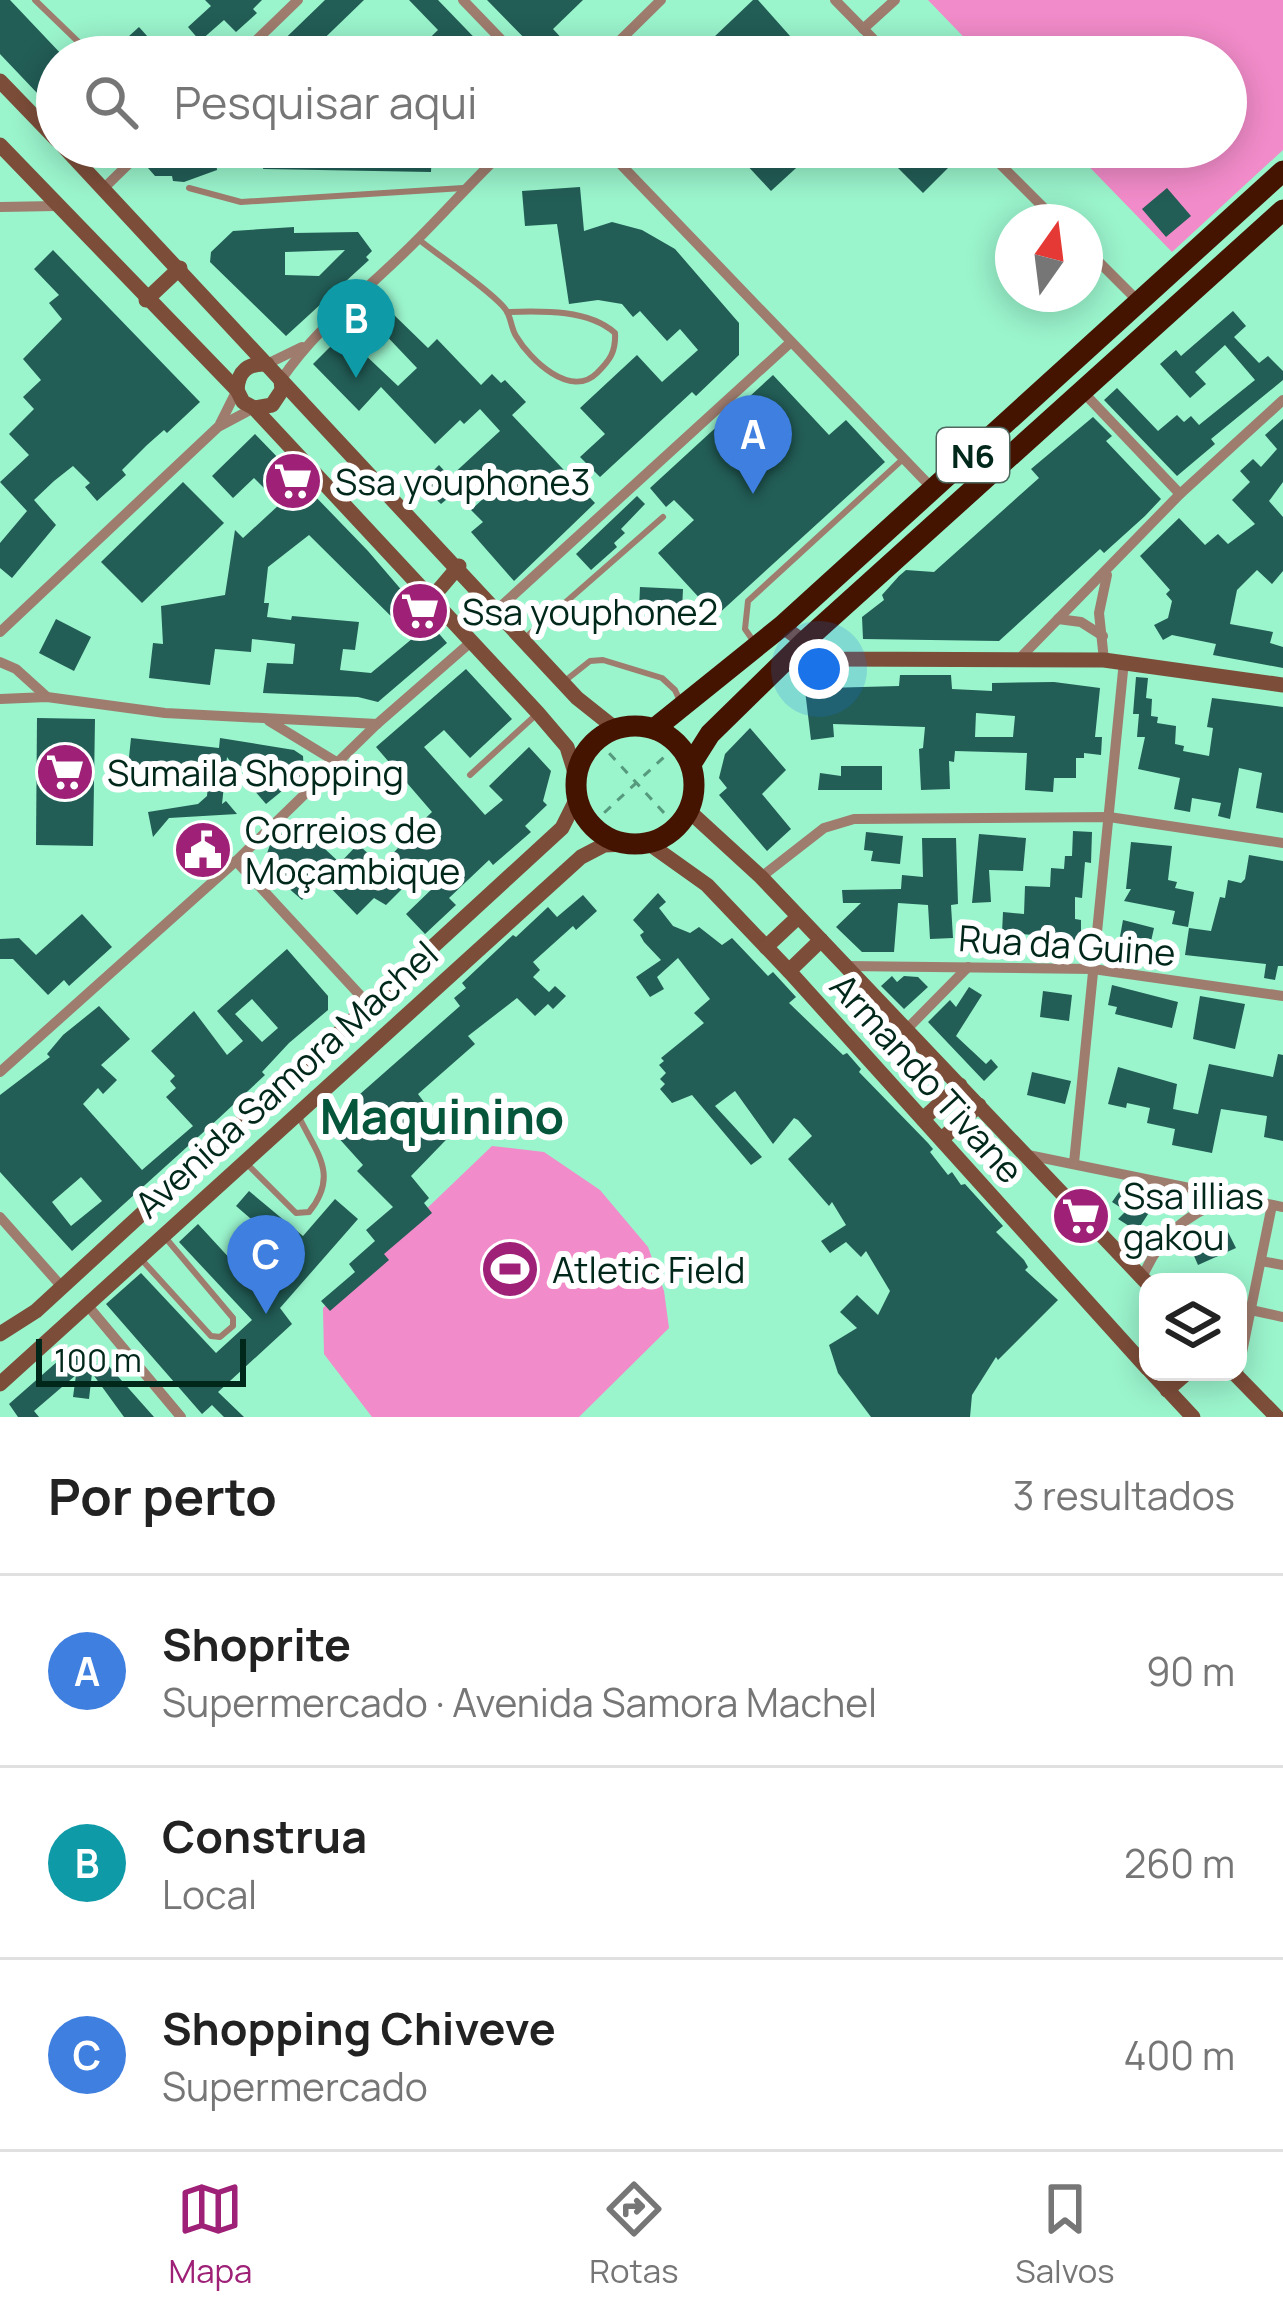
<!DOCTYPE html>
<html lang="pt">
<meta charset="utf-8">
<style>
body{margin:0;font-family:Manrope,sans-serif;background:#f6f6f6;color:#222}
.controls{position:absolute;right:36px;bottom:36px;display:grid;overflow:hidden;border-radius:24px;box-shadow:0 6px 30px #0003}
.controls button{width:108px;height:108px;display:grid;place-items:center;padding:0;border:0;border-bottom:3px solid #e0e0e0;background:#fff;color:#222;font:60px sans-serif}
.compass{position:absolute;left:995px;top:204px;width:108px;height:108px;border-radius:50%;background:#fff;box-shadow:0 6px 30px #0003;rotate:14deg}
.scale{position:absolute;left:36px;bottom:30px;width:210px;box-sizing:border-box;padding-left:12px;border:6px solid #00281a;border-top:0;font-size:33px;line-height:42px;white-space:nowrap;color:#00281a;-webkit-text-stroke:9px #fff;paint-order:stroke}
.you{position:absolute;left:819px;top:669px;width:42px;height:42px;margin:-30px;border:9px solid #fff;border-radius:50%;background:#1a73e8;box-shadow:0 0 0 18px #1a73e833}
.badge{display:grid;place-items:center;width:78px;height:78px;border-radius:50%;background:#9e2177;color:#fff;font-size:39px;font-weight:700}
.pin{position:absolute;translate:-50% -99px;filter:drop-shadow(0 3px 6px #0008)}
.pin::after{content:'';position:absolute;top:63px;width:42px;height:36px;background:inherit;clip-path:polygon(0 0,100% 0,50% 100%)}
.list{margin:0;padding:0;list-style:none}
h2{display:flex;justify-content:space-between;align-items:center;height:156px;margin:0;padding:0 48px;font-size:51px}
h2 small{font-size:39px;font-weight:400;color:#767676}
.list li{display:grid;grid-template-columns:78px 1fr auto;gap:36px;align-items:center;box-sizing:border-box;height:192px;padding:0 48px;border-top:3px solid #e0e0e0}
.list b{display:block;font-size:45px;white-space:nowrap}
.list p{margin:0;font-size:39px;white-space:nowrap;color:#767676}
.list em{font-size:39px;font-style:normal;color:#767676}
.icon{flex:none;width:66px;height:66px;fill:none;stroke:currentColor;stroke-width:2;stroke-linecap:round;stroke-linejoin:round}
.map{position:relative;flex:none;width:1283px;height:1417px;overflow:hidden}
.search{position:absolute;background:#fff;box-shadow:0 6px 30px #0003;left:36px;right:36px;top:36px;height:132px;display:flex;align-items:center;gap:30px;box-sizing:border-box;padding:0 42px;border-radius:66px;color:#767676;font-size:45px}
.sheet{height:732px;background:#fff}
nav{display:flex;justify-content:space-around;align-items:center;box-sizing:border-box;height:168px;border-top:3px solid #e0e0e0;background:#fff;font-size:33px;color:#767676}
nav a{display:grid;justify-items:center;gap:6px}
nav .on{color:#9e2177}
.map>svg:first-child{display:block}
.green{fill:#f18bc9}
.building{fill:#225d56;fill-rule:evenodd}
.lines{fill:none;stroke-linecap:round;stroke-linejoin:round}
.path{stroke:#569a7d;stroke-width:3;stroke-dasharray:9 9;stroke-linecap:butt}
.lane{stroke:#9e7c6e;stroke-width:6}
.street{stroke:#9e7c6e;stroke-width:10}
.secondary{stroke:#7c4d39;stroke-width:15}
.highway{stroke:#451400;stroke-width:21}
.labels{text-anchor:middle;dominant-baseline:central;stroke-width:12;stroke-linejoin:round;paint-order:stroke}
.shield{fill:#fff;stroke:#4c685f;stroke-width:3}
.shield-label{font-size:33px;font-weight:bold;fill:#00281a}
.poi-label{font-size:36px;fill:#00281a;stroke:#fff;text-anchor:start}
.street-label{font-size:36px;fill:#00281a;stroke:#fff}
.district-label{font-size:48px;font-weight:bold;fill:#06563c;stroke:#fff}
</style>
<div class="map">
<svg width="1283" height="1417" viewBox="0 0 1283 1417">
<rect width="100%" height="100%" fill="#9af4cc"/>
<!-- green -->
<g class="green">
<polygon points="928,0 1283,0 1283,150 1172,252 1070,147 1226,147 1226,57 983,57"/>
<polygon points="492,1146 544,1152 600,1190 648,1247 664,1291 669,1328 579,1417 372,1417 324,1354 323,1308"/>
</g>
<!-- building -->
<g class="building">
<polygon points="0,0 10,0 64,57 57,57 57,114 0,54"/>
<polygon points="205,0 262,0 253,9 257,13 236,32 224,20 200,41 188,27 211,6"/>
<polygon points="325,0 364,0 305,57 266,57"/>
<polygon points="409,0 438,0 493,57 410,57 438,30"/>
<polygon points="487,0 583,0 553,29 579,57 543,57"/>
<polygon points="753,0 758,0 790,36 781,45 792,57 693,57"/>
<polygon points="139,27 166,57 106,57"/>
<polygon points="173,147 203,147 216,160 217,170 184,182 173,181 172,176 155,176 148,168"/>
<polygon points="268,147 432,147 431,172 263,169"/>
<polygon points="730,147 819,147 771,191"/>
<polygon points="891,147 929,147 949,167 923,193 884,154"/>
<polygon points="580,187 584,231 612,222 642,230 675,249 739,323 739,355 696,396 692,392 600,477 580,457 605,434 580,408 637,355 662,382 698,350 680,329 667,341 640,311 633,317 622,304 598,300 569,304 557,224 525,226 522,191"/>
<polygon points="1167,188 1191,216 1166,237 1142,209"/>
<path d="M294,227V233L358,232L372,251L366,257L369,260L286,336L210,262L211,252L233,231ZM345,250L319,276L285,275V252Z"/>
<polygon points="53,250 200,402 167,433 164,430 147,445 122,470 126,475 97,501 85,487 90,483 73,466 54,481 34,500 56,525 12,578 0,568 0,543 27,511 0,482 29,455 9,434 34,409 23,397 41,380 23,359 62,319 49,303 59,295 34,269"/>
<polygon points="1233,311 1246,326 1234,337 1259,363 1268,356 1283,371 1283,380 1211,439 1215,444 1177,476 1104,400 1117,388 1158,431 1177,415 1184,422 1191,416 1199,425 1255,380 1225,345 1195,372 1206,384 1190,398 1160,364 1176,350 1181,356"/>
<polygon points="392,313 428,348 437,339 481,385 492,374 501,383 505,380 526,402 512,415 595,503 514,581 471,532 483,522 471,510 486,496 470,480 441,504 420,484 439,465 450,477 500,431 480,409 464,424 460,420 435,444 381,387 359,411 313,364 343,334 398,386 417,368 378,327"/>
<polygon points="773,375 829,435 846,420 885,462 716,616 658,553 694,520 674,500 666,507 650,488"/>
<polygon points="1093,417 1112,436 1106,441 1161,499 1145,516 1104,553 1100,549 999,641 863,639 862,617 884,600 882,595 899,576 906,570 934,572 1039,478 1031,469"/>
<polygon points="1283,419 1283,482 1269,501 1283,517 1283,571 1272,584 1257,570 1237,590 1230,624 1273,632 1270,643 1283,647 1283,668 1213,655 1216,644 1172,635 1163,640 1154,625 1168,618 1172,601 1166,594 1170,590 1140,556 1179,518 1205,545 1218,534 1228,544 1255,524 1232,500 1250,482 1240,471 1253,459 1261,467 1277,449 1265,435"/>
<path d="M255,434L368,551L447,643L378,702L358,697L263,693L267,663L293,664L295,644L288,643L252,639L251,652L215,649L210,685L149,678L153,643L163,644L161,606L225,595L235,530L243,538L280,504L254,478L233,498L212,476ZM309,535L413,638L371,673L340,670L343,649L355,650L359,622L292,616L291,620L267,617L269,603H264L268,567Z"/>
<polygon points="183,482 224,523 142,603 101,562"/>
<polygon points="637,496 645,504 621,529 625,533 614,543 617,547 591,570 576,554"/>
<polygon points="640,587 683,589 682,610 639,609"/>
<polygon points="56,619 91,637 74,671 39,653"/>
<polygon points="466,669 512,719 470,758 444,730 424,747 485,815 503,800 489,786 529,747 551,771 543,801 547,805 525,826 531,832 493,865 489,860 449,898 456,905 425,934 406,914 436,885 412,861 395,879 404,887 386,905 374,898 357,915 322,879 302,900 270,872 266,856 270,845 295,821 340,863 358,844 381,866 398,848 396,846 432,812 376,747"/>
<path d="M900,675H951L952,689L992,691V683L1054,682L1100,688L1095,737H1102L1101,755L1084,753V758H1076V778H1054L1053,792L1025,790L1027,753L955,751L954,762L949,761L950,789L921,790L919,749L923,748L925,727L833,724L834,737L811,740L804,682L825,680L826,688L899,686ZM976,713L1015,716L1013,737H975Z"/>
<polygon points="1136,677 1148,678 1146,698 1152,699 1151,716 1158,717 1157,723 1176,726 1175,744 1184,746 1183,751 1209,756 1213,728 1207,727 1212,698 1283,707 1283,813 1256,808 1262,773 1239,768 1230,819 1218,816 1221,803 1192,798 1190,812 1174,809 1180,778 1138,769 1145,737 1137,737 1139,714 1133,714"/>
<polygon points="37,718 95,719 93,846 36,845"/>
<polygon points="750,728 786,770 762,794 791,829 767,851 719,795 727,788 719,778 725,754"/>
<polygon points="131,738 219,748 220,738 294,750 303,756 304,773 266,804 249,784 251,767 233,765 227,757 222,804 226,801 237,814 169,818 153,837 148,812 198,804 207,796 209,776 128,767"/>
<polygon points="841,766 882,766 882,790 818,790 820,773 841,776"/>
<polygon points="1073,831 1092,832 1091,863 1085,862 1082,898 1075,897 1075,919 1081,920 1081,937 1076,937 1076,949 1035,949 1035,935 1002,933 1003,912 1024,914 1025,886 1050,887 1051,868 1064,869 1065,856 1072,856"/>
<polygon points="866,832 903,836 900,864 871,861 873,851 864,850"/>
<polygon points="979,834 1026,838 1023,871 989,870 991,902 972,903"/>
<polygon points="922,838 956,838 958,904 951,905 953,938 930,939 928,905 898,903 894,952 862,952 836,927 861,903 843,903 842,890 901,889 902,875 923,877"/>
<polygon points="1131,842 1172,846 1168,880 1177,882 1175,888 1194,892 1188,927 1172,924 1175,911 1124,901 1131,889 1126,889"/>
<polygon points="1249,855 1283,861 1283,966 1278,966 1275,980 1264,978 1266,964 1185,955 1189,928 1211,931 1220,897 1225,898 1228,880 1241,883 1245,879"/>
<polygon points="658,893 666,902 659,908 673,926 690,933 699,927 722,945 732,938 768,976 773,972 796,997 789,1003 843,1055 847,1053 861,1069 859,1072 928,1143 933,1149 930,1152 948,1175 952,1172 961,1185 965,1184 1003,1226 996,1232 1024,1260 1028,1267 1025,1270 1058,1300 998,1360 996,1357 972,1395 970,1417 871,1417 838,1373 829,1345 857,1328 840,1312 857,1295 878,1315 890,1291 866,1251 861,1257 846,1242 830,1253 821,1241 846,1225 832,1202 829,1206 788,1159 812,1136 798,1120 794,1118 773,1144 735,1091 715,1106 762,1157 751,1165 692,1095 672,1103 660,1089 665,1084 660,1079 666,1073 659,1065 664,1061 661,1058 704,1023 694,1013 710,999 678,958 657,977 664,989 650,997 636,977 661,960 644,942 640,935 644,932 633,920"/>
<polygon points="583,895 597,911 576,930 573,926 533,962 540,970 533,977 549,992 555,986 566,996 553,1009 548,1004 535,1016 517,998 468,1036 475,1044 418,1094 435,1117 458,1097 472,1113 411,1176 429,1198 424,1203 432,1213 384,1254 389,1260 330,1311 321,1301 355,1272 349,1264 375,1241 366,1230 393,1207 357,1171 363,1165 326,1124 460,1006 454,998 466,988 462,983 513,935 516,937 548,907 557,917"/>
<polygon points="82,914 112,947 69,986 64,980 48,995 13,959 0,959 0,939 19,938 36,955"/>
<polygon points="1123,920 1154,928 1147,959 1136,956 1138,945 1119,942"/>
<path d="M287,949L328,996V1010L289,1043L262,1072L265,1075L219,1118L72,1251L0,1172V1095L50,1057L47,1054L63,1035L99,1006L130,1039L101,1065L117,1080L103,1094L98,1088L83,1104L142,1170L193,1126L166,1097L176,1088L170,1081L175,1076L151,1051L194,1011L227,1055L243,1041L217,1011ZM252,999L278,1028L262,1042L235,1014ZM81,1177L102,1201L71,1226L52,1202Z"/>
<polygon points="892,976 897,982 904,976 918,977 928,987 904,1009 881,986"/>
<polygon points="1112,985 1178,1002 1172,1028 1115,1014 1117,1007 1108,1005"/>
<polygon points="969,987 982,995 956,1036 986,1064 991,1059 998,1067 984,1081 928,1022 950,1000 956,1007"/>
<polygon points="1043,991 1072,995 1069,1021 1040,1017"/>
<polygon points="1200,996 1245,1004 1235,1049 1193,1039"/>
<polygon points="1278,1054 1283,1055 1283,1141 1264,1137 1267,1116 1221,1109 1212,1153 1172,1145 1175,1129 1147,1123 1150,1108 1127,1103 1126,1108 1108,1104 1118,1067 1177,1084 1173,1109 1198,1114 1209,1064 1273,1077"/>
<polygon points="1032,1072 1071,1081 1065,1104 1027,1095"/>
<polygon points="1124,1185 1154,1205 1137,1231 1118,1219 1126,1211 1112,1202"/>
<polygon points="249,1191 303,1236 335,1199 358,1219 280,1308 292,1324 218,1392 244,1417 224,1417 212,1405 202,1414 106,1304 141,1273 216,1353 252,1320 179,1242 198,1224 257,1288 289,1252 236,1206"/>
<polygon points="1228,1232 1236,1248 1198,1265 1191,1249"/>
<polygon points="80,1351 100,1368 106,1363 154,1417 124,1417 92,1373 89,1399 73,1397 76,1375 34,1411 39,1417 18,1417 9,1404 58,1361 66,1370 72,1356"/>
</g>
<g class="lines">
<!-- path -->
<g class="path">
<polyline points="597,740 677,827"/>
<polyline points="591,825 678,744"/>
</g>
<!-- lane -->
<g class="lane">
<polyline points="35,0 94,57"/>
<polyline points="189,188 241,202 463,188"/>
<path d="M418,239C438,255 494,293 506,310C511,317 511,328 516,336C530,360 571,399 597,373C610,360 616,352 615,333C588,309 542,311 507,312"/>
<polyline points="526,637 663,517"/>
<polyline points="754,642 745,629 748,601 903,459"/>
<polyline points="566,680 590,661 603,660 662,678 675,690 681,703"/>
<polyline points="470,775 538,713"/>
<path d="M246,1163L296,1213L309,1212C339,1175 317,1154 299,1117"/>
<polyline points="141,1259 211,1336 220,1337 233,1326 233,1318 164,1236"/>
</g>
<!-- street -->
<g class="street">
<polyline points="463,0 518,57"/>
<polyline points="835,0 891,57"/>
<polyline points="863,29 895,0"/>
<polyline points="239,57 298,0"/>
<polyline points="603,57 661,0"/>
<polyline points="604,147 932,488"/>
<polyline points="983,147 1058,222"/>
<polyline points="104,188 146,147"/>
<polyline points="0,207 56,206"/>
<polyline points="1085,248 1140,303"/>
<polyline points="267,364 302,347"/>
<path d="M281,380C318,325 371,287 417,240C448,209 476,177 508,147"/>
<polyline points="1083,392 1180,494"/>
<polyline points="220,424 237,390"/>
<polyline points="498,609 791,342"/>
<polyline points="1058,619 1081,622 1103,636"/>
<polyline points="0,632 218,427 254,408"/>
<polyline points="1018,660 1180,494 1283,400"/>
<polyline points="1104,660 1099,613 1107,575"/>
<polyline points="0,662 16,669 47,697"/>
<polyline points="0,699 47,697 165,713 377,724"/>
<polyline points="269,721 338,763"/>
<polyline points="236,861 370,1006"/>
<polyline points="761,877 824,828 854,819 1109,817 1283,843"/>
<polyline points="845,966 1093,969 1283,996"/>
<polyline points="906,1030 968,967"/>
<polyline points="0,1072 236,861 377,724 471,642"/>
<polyline points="1028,1155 1283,1207"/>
<polyline points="1074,1163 1124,661"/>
<polyline points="0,1217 62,1287"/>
<polyline points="1261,1261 1283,1265"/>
<path d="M1142,1278C1160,1235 1186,1215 1228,1198"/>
<polyline points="88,1306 181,1417"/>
<polyline points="1251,1310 1283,1317"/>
<polyline points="1237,1377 1272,1205"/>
</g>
<!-- secondary -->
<g class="secondary">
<polyline points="0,81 57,140"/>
<polyline points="0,145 237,390 243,402 254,408 538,713 567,747 576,776"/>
<polyline points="64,147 577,698 616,729"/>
<polyline points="146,300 180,268"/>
<path d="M237,390C238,371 248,363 267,364"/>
<polyline points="254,408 272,405 282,390 281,380"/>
<polyline points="431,599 459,566"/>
<polyline points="782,626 820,654 836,659 1104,660 1283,685"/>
<polyline points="689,811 761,877 1148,1284"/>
<polyline points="648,843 707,885 789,971 1148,1369"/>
<polyline points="766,947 798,917"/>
<polyline points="789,971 821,940"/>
<polyline points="923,1119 960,1085"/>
<polyline points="942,1139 979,1105"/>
<polyline points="0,1334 36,1311 562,828 577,798"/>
<polyline points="1151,1372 1193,1417"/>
<polyline points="1233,1372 1277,1417"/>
<polyline points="0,1384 581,857 604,845 627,844"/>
<polyline points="1167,1390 1188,1372"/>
</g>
<!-- highway -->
<g class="highway">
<circle cx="635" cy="785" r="59"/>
<polyline points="654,729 782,626 1283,171"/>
<polyline points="691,764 710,734 805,641 1283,210"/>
</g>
</g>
<!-- icons -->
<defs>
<symbol id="supermarket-disc" viewBox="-11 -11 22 22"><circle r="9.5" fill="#9e2177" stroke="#fff"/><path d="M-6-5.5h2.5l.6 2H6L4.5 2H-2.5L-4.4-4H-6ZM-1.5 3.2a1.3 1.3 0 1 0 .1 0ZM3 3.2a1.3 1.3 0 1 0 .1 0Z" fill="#fff"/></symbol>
<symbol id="civic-disc" viewBox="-11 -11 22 22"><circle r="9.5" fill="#9e2177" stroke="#fff"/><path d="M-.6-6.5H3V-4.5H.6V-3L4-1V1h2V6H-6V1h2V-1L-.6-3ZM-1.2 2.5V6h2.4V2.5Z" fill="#fff"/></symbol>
<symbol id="stadium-disc" viewBox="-11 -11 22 22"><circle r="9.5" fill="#9e2177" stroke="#fff"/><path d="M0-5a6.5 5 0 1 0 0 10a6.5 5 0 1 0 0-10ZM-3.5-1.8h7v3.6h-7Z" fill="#fff"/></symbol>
</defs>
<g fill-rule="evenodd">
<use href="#supermarket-disc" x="260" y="448" width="66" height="66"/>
<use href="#supermarket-disc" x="387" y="578" width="66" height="66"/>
<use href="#supermarket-disc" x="32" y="739" width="66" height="66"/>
<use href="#civic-disc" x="170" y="817" width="66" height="66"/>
<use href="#supermarket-disc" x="1048" y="1183" width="66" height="66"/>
<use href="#stadium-disc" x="477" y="1236" width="66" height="66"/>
</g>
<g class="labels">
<!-- shield labels -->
<rect class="shield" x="937" y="428" width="72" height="54" rx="9"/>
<g class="shield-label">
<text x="973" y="455">N6</text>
</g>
<!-- poi labels -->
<g class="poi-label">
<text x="335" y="481">Ssa youphone3</text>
<text x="462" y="611">Ssa youphone2</text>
<text x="107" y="772">Sumaila Shopping</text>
<text x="245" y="829">Correios de<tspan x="245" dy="41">Moçambique</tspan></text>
<text x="1123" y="1195">Ssa illias<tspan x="1123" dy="41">gakou</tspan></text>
<text x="552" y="1269">Atletic Field</text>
</g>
<!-- street labels -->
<g class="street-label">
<text transform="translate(1067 945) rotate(4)">Rua da Guine</text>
<text transform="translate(927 1078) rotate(48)">Armando Tivane</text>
<text transform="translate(286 1079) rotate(-42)">Avenida Samora Machel</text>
</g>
<!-- district labels -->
<g class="district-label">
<text x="442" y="1115">Maquinino</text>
</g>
</g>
</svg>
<div class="controls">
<button><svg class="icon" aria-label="layers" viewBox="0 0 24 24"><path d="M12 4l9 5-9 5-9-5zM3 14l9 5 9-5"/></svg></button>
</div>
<svg class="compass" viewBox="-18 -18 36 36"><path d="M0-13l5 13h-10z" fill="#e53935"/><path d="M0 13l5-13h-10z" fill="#767676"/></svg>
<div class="scale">100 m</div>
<div class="you"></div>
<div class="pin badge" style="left:753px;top:494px;background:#3f7fe0">A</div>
<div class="pin badge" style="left:356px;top:378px;background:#0f9aa8">B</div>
<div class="pin badge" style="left:266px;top:1314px;background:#3f7fe0">C</div>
<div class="search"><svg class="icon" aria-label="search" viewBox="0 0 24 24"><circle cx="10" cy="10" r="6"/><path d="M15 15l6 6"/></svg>Pesquisar aqui</div>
</div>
<section class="sheet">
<h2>Por perto<small>3 resultados</small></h2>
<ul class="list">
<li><span class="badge" style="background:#3f7fe0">A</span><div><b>Shoprite</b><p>Supermercado · Avenida Samora Machel</p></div><em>90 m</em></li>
<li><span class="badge" style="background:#0f9aa8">B</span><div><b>Construa</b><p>Local</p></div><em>260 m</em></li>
<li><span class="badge" style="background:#3f7fe0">C</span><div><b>Shopping Chiveve</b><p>Supermercado</p></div><em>400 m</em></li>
</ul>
</section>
<nav>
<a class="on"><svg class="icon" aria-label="map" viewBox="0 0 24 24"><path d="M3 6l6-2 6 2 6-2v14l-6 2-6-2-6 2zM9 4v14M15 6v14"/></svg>Mapa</a>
<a><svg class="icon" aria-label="directions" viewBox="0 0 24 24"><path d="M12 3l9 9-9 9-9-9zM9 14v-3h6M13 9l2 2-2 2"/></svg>Rotas</a>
<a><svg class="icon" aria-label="saved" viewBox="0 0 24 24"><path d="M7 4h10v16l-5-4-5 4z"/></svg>Salvos</a>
</nav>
